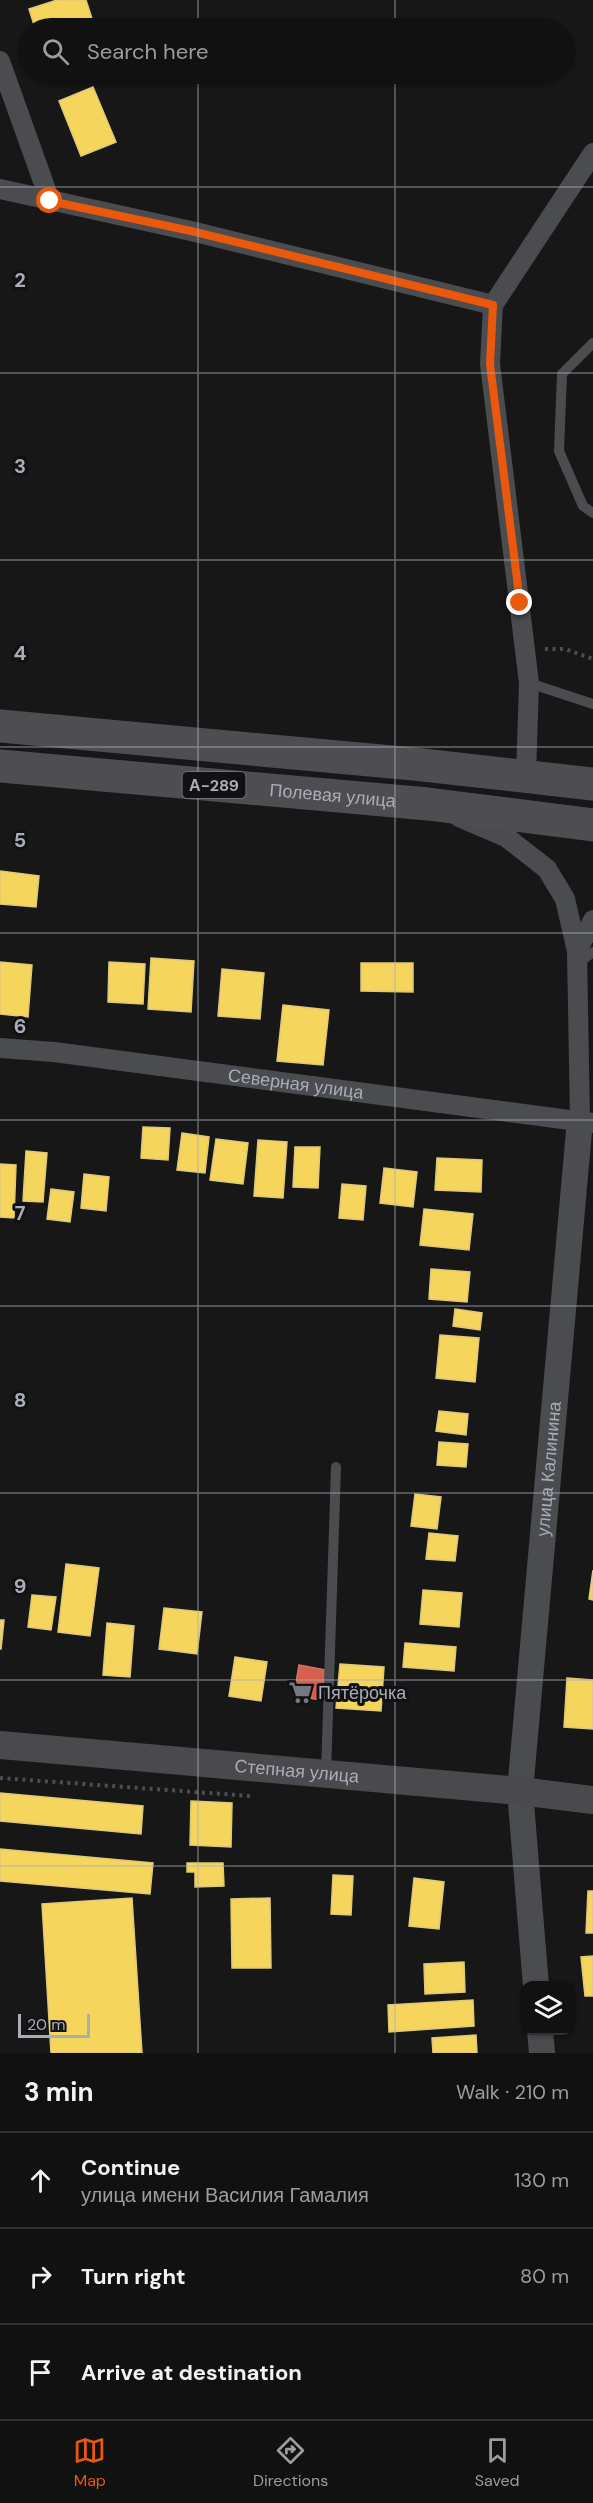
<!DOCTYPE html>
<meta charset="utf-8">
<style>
body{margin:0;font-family:"DM Sans",sans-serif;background:#1e1f1f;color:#f1f3f6}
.controls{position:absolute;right:18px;bottom:18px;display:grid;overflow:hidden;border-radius:12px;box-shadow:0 2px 4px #0004}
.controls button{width:54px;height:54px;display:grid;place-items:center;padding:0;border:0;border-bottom:2px solid #303131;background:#111;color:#f1f3f6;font:30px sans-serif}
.scale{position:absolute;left:18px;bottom:15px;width:72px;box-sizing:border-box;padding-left:6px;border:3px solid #a8adb8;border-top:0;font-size:16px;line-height:21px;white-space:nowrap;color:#a8adb8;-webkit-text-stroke:4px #111113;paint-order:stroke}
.stop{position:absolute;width:18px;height:18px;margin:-14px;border:4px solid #ea580c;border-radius:50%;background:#fff}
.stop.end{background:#ea580c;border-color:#fff;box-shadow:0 2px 6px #0008}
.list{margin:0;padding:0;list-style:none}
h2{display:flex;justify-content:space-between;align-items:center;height:78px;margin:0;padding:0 24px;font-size:26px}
h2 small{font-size:20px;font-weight:400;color:#9c9d9f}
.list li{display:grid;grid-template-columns:39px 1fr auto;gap:18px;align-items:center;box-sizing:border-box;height:96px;padding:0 24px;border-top:2px solid #303131}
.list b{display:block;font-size:22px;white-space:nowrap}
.list p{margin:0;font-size:20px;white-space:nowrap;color:#9c9d9f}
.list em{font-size:20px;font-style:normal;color:#9c9d9f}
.icon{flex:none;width:33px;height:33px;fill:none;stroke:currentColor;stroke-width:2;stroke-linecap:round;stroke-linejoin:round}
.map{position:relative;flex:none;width:593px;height:2053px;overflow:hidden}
.search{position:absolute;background:#111;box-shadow:0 2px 4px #0004;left:18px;right:18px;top:18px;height:66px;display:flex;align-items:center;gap:15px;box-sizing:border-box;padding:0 21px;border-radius:33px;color:#9c9d9f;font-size:22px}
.sheet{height:366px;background:#111}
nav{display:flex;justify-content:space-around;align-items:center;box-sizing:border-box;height:84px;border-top:2px solid #303131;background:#111;font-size:16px;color:#9c9d9f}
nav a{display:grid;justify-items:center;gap:3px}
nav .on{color:#ea580c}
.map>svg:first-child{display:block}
.homes{fill:#f6d55c;stroke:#dfc978;stroke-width:1.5}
.shops{fill:#d6604d;stroke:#c8776d;stroke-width:1.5}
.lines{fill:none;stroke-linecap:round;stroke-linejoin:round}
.path{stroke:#4d4e52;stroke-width:4;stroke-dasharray:3 4.5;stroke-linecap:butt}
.service{stroke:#4b4c50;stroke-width:10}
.minor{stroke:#4b4c50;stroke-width:20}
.tertiary{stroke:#4b4c50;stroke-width:26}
.secondary{stroke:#4a4a4e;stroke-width:28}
.trunk{stroke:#4e4e52;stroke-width:33}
.route{stroke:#ea580c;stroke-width:8}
.grid{fill:none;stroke:#a8adb8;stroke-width:1.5;stroke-opacity:0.55}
.labels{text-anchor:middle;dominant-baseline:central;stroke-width:6;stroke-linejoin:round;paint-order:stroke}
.shield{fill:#111113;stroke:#7b7e86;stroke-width:1.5}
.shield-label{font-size:16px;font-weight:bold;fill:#a8adb8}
.street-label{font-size:18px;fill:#a8adb8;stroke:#111113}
.poi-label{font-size:18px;fill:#a8adb8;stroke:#111113;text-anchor:start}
.grid-label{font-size:20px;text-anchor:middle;font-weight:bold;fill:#a8adb8;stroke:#111113;stroke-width:6;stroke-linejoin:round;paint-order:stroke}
</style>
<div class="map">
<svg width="593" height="2053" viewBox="0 0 593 2053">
<rect width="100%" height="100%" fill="#171717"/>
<!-- homes -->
<g class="homes">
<polygon points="57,0 86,0 95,28 35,28 29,9"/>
<polygon points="93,87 116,142 81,156 59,101"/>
<polygon points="0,871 39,876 36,907 0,904"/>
<polygon points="151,958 194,961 191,1012 148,1009"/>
<polygon points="0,962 32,965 28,1017 0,1014"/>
<polygon points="109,962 145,964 143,1004 108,1002"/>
<polygon points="361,963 413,963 413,992 361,991"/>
<polygon points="222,969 264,973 260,1019 218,1016"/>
<polygon points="283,1005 329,1010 323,1065 277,1061"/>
<polygon points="143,1127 170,1128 168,1160 141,1158"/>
<polygon points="182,1133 209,1137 205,1173 177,1170"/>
<polygon points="216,1139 248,1143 243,1184 210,1180"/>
<polygon points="258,1140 287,1142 283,1198 254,1196"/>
<polygon points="295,1147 320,1147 318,1188 293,1187"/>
<polygon points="26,1151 47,1153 43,1202 23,1201"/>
<polygon points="437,1158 482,1160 481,1192 435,1190"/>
<polygon points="0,1164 16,1165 14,1218 0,1217"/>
<polygon points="384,1168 417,1172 413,1207 380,1203"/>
<polygon points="84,1174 109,1177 106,1211 81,1208"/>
<polygon points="342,1184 366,1186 363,1220 339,1218"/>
<polygon points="51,1189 74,1192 70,1222 47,1219"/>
<polygon points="424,1209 473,1214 469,1250 420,1245"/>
<polygon points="431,1269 470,1272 467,1302 429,1299"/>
<polygon points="455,1309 482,1313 480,1330 453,1326"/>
<polygon points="440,1335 479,1338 475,1382 436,1378"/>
<polygon points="439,1411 468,1414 466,1435 436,1431"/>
<polygon points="439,1442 468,1444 466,1467 437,1465"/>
<polygon points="415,1494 441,1497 437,1529 411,1526"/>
<polygon points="429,1533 458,1536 455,1561 426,1559"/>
<polygon points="66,1564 99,1568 90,1636 58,1632"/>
<polygon points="593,1570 593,1600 589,1599"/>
<polygon points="423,1590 462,1593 459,1627 420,1624"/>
<polygon points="32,1595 56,1597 51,1630 28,1627"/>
<polygon points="164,1608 202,1612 197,1654 159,1649"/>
<polygon points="0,1620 4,1620 1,1649 0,1649"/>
<polygon points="107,1623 134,1626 130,1677 103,1675"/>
<polygon points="405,1643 456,1647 454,1671 403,1667"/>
<polygon points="235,1657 267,1662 261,1701 229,1696"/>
<polygon points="340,1664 384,1667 381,1711 336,1708"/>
<polygon points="567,1678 593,1680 593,1729 564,1727"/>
<polygon points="0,1793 143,1806 141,1834 0,1821"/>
<polygon points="191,1801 232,1803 231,1847 190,1845"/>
<polygon points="0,1849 153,1863 150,1894 0,1881"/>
<polygon points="187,1863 223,1863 224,1886 195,1887 195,1872 187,1872"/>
<polygon points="333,1875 353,1876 351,1915 331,1914"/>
<polygon points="414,1878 444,1882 439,1929 409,1926"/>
<polygon points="588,1891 593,1891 593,1933 586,1933"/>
<polygon points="132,1898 142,2053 51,2053 42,1904"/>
<polygon points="270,1898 271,1968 232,1968 231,1899"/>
<polygon points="593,1956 593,1996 585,1996 581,1957"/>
<polygon points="464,1962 465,1992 425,1994 424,1964"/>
<polygon points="473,2000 474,2026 389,2032 388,2005"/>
<polygon points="476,2035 477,2053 433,2053 432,2038"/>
</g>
<!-- shops -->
<polygon class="shops" points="299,1665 326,1670 320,1700 294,1695"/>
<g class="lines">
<!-- path -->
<g class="path">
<polyline points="545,649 565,649 593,659"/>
<polyline points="0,1778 251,1796"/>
</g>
<!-- service -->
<g class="service">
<polyline points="593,343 562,374 559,451 583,506 593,513"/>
<polyline points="529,683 593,704"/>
<polyline points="577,964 593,952"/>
<polyline points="326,1773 336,1467"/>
</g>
<!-- minor -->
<g class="minor">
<polyline points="0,61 50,201"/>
<polyline points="0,189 191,231 493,305"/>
<polyline points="526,775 529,683 490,364 493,305 593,153"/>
<polyline points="459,817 506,837 547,869 565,899 577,951 580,1120"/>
<polyline points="577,951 593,920"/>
<path id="s1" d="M0,1048L54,1052L593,1123"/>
</g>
<!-- tertiary -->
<g class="tertiary">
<path id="s2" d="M536,1986L520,1791L580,1120"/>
<polyline points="540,2030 542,2053"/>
</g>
<!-- secondary -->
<path class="secondary" id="s3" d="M0,1745L520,1791L593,1800"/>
<!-- trunk -->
<g class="trunk">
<polyline points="0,726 414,764 593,784"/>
<path id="s4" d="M0,766L428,804L593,825"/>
</g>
</g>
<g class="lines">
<!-- route -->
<polyline class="route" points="50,201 191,231 493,305 490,364 520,603"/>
</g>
<!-- grid -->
<path class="grid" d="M198,0V28M395,0V28M198,74V2053M395,74V2053M0,187H593M0,373H593M0,560H593M0,747H593M0,933H593M0,1120H593M0,1306H593M0,1493H593M0,1680H593M0,1866H593"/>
<!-- icons -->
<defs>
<symbol id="supermarket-bare" viewBox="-9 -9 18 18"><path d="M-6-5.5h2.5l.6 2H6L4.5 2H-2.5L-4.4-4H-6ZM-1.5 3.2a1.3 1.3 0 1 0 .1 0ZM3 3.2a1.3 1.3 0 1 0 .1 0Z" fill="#757880" stroke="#111113" stroke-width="2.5" paint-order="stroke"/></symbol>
</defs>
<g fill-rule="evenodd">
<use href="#supermarket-bare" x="284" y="1676" width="33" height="33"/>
</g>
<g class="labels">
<!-- shield labels -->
<rect class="shield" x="182.5" y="772" width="63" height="26" rx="4.5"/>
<g class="shield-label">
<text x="214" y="785">А-289</text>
</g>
<!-- street labels -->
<g class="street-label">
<text stroke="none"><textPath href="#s4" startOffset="334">Полевая улица</textPath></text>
<text stroke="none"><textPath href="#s1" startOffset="298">Северная улица</textPath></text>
<text stroke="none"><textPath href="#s2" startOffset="519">улица Калинина</textPath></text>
<text stroke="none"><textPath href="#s3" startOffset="298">Степная улица</textPath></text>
</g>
<!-- poi labels -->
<g class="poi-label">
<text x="318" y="1693">Пятёрочка</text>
</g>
</g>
<g class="grid-label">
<text x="20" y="287">2</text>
<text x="20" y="473">3</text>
<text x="20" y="660">4</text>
<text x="20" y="847">5</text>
<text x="20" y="1033">6</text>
<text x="20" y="1220">7</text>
<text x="20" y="1407">8</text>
<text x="20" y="1593">9</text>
</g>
</svg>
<div class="controls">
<button><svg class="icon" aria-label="layers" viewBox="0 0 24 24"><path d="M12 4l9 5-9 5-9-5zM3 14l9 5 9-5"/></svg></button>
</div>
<div class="scale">20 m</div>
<div class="stop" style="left:50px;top:201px"></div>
<div class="stop end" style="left:520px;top:603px"></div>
<div class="search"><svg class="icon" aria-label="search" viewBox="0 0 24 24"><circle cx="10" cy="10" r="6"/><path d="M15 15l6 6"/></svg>Search here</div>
</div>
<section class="sheet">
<h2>3 min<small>Walk · 210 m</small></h2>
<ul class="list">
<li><svg class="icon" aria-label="ahead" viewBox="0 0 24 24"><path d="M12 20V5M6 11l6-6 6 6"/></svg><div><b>Continue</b><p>улица имени Василия Гамалия</p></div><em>130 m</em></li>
<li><svg class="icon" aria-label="right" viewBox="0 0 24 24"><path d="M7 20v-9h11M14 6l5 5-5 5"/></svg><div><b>Turn right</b></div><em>80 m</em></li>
<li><svg class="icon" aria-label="arrive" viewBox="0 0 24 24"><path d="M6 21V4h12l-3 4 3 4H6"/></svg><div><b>Arrive at destination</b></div></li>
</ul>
</section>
<nav>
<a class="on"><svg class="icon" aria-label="map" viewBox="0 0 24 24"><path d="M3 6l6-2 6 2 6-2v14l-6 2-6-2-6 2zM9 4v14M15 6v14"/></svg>Map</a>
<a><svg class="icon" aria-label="directions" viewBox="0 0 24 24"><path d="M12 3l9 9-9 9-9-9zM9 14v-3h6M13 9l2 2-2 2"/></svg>Directions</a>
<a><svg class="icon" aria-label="saved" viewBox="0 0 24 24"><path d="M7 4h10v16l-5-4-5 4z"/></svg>Saved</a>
</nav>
